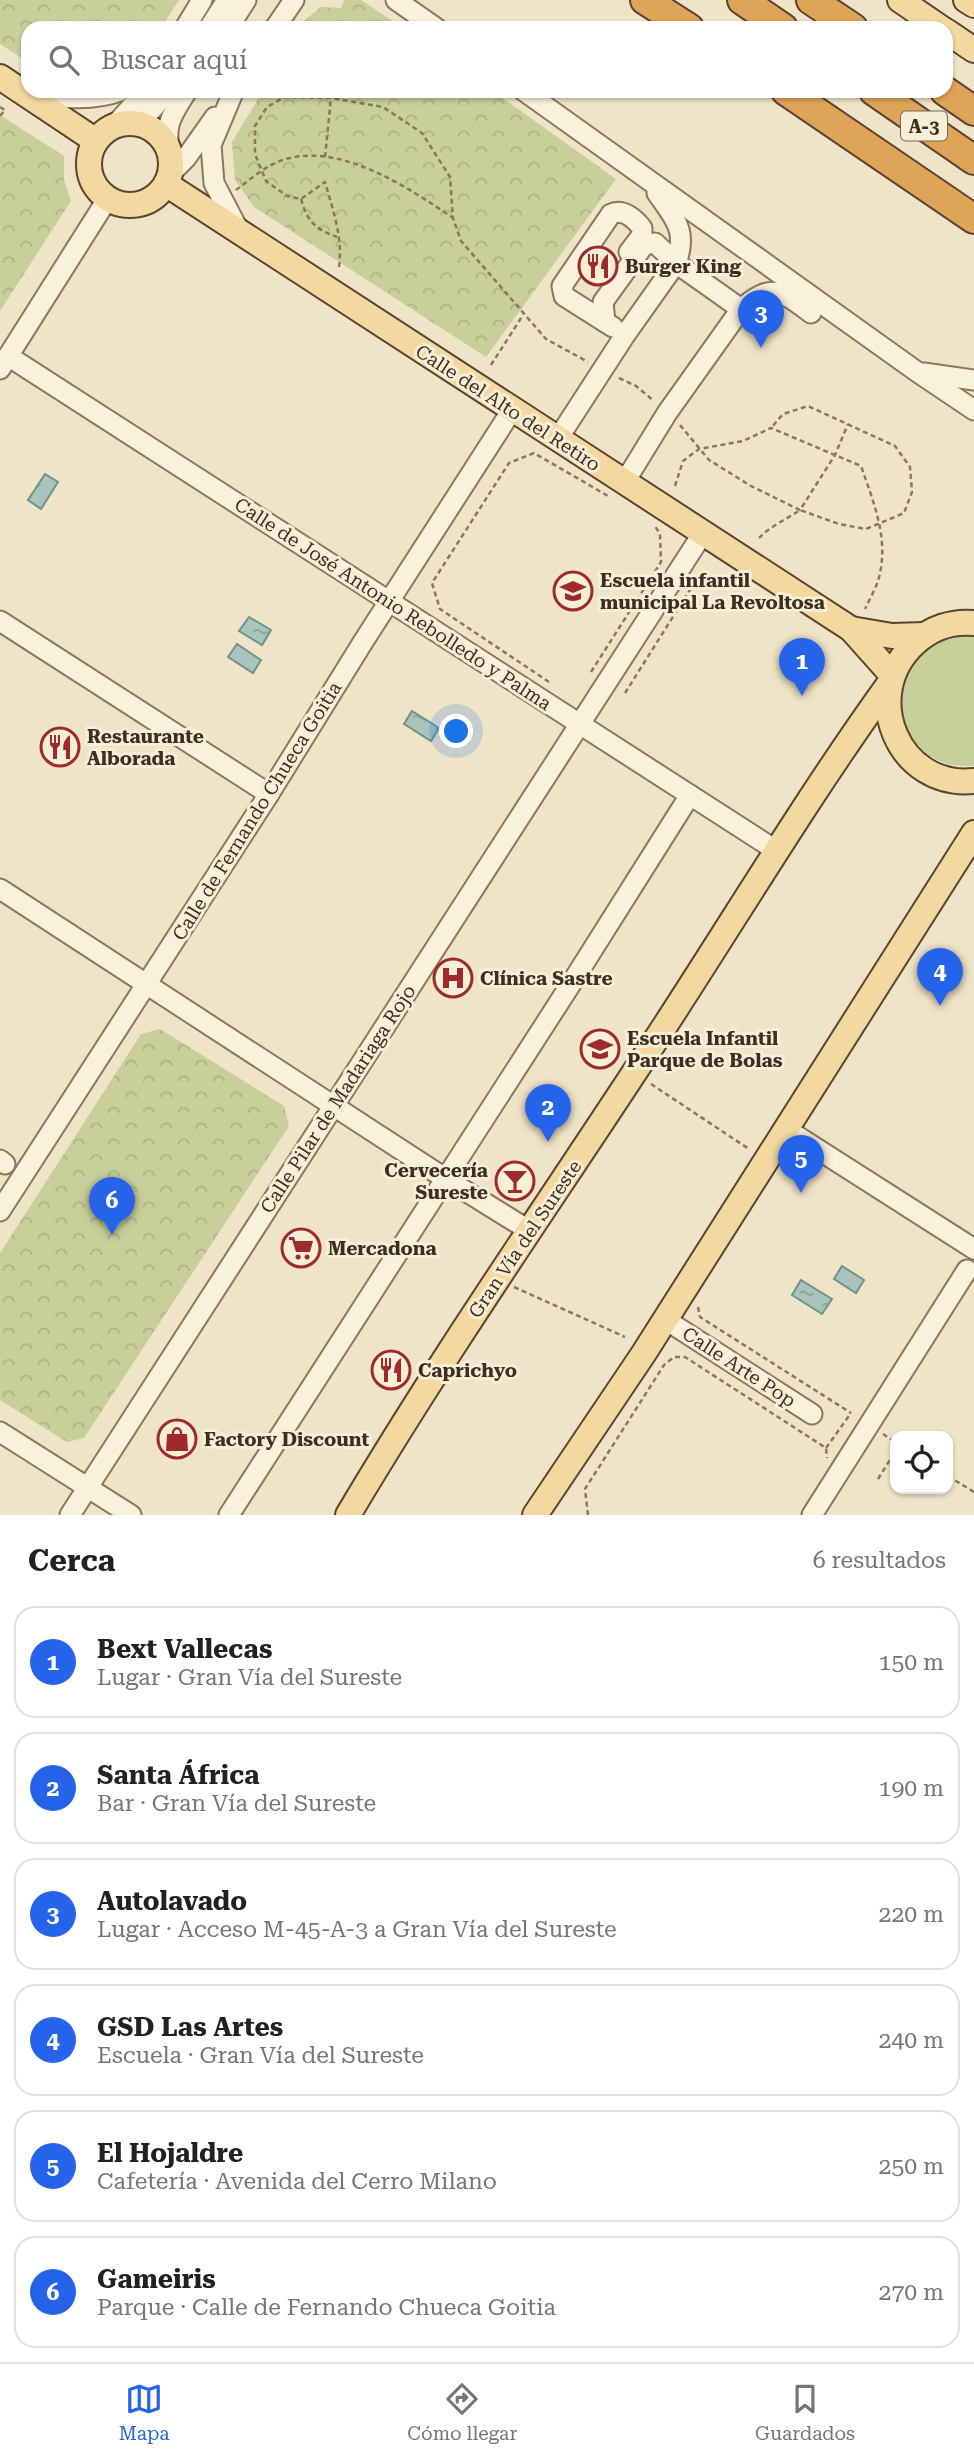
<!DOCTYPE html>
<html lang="es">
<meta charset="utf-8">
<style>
body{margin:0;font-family:"Roboto Serif",serif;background:#f6f6f6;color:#202124}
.controls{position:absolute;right:21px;bottom:21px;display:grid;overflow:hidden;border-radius:14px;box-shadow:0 2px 5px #0004}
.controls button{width:63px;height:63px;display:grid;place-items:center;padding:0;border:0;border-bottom:2px solid #e0e0e0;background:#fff;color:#202124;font:35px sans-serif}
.you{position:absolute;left:457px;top:732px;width:24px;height:24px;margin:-18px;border:5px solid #fff;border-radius:50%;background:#1a73e8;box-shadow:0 0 0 10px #1a73e833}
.badge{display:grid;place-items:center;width:46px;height:46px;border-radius:50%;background:#2563eb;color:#fff;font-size:23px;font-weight:700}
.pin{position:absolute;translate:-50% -58px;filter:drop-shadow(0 2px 4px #0008)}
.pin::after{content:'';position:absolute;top:37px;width:24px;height:21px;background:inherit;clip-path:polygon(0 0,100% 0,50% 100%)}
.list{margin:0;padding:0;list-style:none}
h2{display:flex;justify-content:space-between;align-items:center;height:91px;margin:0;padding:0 28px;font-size:30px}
h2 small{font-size:23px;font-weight:400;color:#757577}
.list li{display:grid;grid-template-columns:46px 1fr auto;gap:21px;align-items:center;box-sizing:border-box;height:112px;margin:0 14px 14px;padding:0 14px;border:2px solid #e0e0e0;border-radius:21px}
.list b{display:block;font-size:26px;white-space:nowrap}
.list p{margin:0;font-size:23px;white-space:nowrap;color:#757577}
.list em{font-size:23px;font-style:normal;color:#757577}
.icon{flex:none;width:38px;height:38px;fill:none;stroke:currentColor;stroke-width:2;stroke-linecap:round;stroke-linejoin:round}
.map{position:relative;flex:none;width:974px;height:1515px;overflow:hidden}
.search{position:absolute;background:#fff;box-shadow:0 2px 5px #0004;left:21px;right:21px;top:21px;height:77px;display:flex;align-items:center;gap:18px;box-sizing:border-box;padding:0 24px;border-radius:21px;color:#757577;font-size:26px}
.sheet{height:847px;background:#fff}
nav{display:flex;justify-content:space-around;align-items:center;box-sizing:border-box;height:98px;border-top:2px solid #e0e0e0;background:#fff;font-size:19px;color:#757577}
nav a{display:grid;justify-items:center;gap:4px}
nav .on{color:#2563eb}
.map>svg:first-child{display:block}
.park{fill:url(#park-crowns)}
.garden{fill:#c9cf9b}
.water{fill:url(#water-ripples);stroke:#6f938a;stroke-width:2}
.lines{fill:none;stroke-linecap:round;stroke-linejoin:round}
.minor-casing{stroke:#8d765c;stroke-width:23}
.major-casing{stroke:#5b4430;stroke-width:28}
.highway-casing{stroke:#5b4430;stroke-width:32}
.path{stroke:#8d765c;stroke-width:2.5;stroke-dasharray:5 3.5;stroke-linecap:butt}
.minor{stroke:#faf1dc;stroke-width:19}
.major{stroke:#f3d9a0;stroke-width:24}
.highway{stroke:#e0a458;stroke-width:28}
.labels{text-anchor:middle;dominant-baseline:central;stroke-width:6;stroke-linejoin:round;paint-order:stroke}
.shield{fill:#f7eed8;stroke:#756857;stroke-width:2}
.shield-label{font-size:18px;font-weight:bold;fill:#3d2e20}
.poi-label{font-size:19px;font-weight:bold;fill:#3d2e20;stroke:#f7eed8;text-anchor:start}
.street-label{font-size:19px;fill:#3d2e20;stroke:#f7eed8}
</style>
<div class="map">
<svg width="974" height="1515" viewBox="0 0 974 1515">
<defs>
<pattern id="park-crowns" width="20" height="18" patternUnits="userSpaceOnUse" patternTransform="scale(1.75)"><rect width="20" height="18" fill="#c9cf9b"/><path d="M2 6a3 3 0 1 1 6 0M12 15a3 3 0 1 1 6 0" fill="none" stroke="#aeb285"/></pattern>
<pattern id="water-ripples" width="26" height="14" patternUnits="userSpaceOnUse" patternTransform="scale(1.75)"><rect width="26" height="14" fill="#a9c4bc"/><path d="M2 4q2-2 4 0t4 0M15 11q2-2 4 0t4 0" fill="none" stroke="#8ba098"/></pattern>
</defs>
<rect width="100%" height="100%" fill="#f0e4c8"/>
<!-- park -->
<g class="park">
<polygon points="0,0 179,0 161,28 28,28 28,62 0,44"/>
<polygon points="344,0 361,0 403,28 300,28 305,20 321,7 341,8"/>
<polygon points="263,91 493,91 616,179 486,357 254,207 235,180 232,142"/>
<polygon points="0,115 64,156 64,180 71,201 0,311"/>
<polygon points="160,1029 284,1106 289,1126 84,1438 67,1442 0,1400 0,1253 141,1034"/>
</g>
<!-- garden -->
<path class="garden" d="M965,636L974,637V766C961,766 949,766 937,760C896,740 887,679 925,651C937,641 950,639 965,636Z"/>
<!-- water -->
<g class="water">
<polygon points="45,474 58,482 41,509 28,500"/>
<polygon points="249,617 271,630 262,645 239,631"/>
<polygon points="237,644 261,660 253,673 228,657"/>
<polygon points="412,711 439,728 431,741 404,724"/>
<polygon points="842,1266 864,1280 856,1293 834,1279"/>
<polygon points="801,1280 832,1299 822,1314 792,1295"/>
</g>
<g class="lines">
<defs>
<g id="minor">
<polyline points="396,0 436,28"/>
<polyline points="185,28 202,0"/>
<polyline points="209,28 227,0"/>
<polyline points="228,28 246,0"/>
<polyline points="275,28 294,0"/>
<polyline points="524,91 916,371 974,410"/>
<path d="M27,94C58,97 90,102 120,91"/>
<polyline points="232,95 211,145 214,183 239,231"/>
<path d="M123,123C148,117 152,112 166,91"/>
<polyline points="114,126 146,91"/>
<path d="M171,158C163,127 170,117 187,91"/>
<polyline points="170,174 186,158 215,117"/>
<path d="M657,193C675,219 688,231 676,263L741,309C772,282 781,291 811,313"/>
<path d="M613,327L564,296L562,286L611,214C623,208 635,219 642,228V235L629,252"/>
<polyline points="8,356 777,851"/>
<polyline points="0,369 108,198"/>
<polyline points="924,373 974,380"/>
<polyline points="557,440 625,335 676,263 655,243 644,245 603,302 605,322"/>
<polyline points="624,483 667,413 741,309"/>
<polyline points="0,621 269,794"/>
<polyline points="0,889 446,1179 530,1231"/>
<polyline points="786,1129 974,1249"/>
<polyline points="0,1160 5,1164"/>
<polyline points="0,1211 269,794 363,642 512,410"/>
<polyline points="666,1320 812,1414"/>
<polyline points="0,1432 131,1515"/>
<polyline points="70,1515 703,533"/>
<polyline points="229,1515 569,987 690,795"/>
<polyline points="812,1515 967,1270"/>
</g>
<g id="major">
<polyline points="900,0 941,28"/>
<polyline points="966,0 974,5"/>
<polyline points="946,31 974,50"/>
<polyline points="0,77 96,141"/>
<circle cx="130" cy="164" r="41"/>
<polyline points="166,184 851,629 892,675"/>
<path d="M974,623C952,621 931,628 915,643C859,694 898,789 974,781"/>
<polyline points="851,629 892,636 924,635"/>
<path d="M348,1515C444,1353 552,1199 655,1041C733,922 806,799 889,684"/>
<polyline points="535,1515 644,1353 974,833"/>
</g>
<g id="highway">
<polyline points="645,0 689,28"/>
<polyline points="742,0 783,28"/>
<polyline points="811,0 853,28"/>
<polyline points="786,91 974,219"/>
<polyline points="874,91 974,160"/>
<polyline points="945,91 974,111"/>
</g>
</defs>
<!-- minor casing -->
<use href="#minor" class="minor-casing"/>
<!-- major casing -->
<use href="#major" class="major-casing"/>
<!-- highway casing -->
<use href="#highway" class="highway-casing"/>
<!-- path -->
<g class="path">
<polyline points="0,107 5,110 0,116"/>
<polyline points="325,157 331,98"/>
<path d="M236,190C251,179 267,164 286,159C342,143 409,188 453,218"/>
<path d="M301,199C307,221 315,229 337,237"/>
<path d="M339,267C343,238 333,210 325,182L301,199L287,196L266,181L255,154V126L267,107L285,97L331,98L383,107L422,133L450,177L453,218L461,241L546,339L588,362"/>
<polyline points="491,365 523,315"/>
<polyline points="619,378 636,386 654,401"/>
<polyline points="680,425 709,460 751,486 800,510 835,455 848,424"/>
<path d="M675,486L683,461L699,449L743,441L771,428L861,466C873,501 888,536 880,573C878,585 870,598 865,609"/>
<path d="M759,538C769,527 787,519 800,510L839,524L866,529L904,513L912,492L910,467L895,446L808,406L783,414L771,428"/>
<polyline points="591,672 661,562 660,534 655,526"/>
<polyline points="549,682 440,609 432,583 509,463 534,453 608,496"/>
<polyline points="625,693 693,585 736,578"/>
<polyline points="651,1084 749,1149"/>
<polyline points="514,1287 625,1337"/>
<polyline points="698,1307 700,1317 851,1413"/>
<polyline points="883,1434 895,1442"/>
<polyline points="826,1448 851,1413"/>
<polyline points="948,1476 974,1492"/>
<polyline points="878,1479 895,1452"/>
<polyline points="588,1515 585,1489 664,1365 674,1357 685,1357 826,1448 827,1458"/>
</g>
<!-- minor -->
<use href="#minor" class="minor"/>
<!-- major -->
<use href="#major" class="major"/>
<!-- highway -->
<use href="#highway" class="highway"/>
</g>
<!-- icons -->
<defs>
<symbol id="restaurant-ring" viewBox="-11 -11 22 22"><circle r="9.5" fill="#f7eed8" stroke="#9e2a2b" stroke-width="1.5"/><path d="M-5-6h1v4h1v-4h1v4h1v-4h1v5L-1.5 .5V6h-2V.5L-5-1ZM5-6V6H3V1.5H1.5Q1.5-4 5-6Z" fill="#9e2a2b"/></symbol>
<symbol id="school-ring" viewBox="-11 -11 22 22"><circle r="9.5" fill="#f7eed8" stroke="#9e2a2b" stroke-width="1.5"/><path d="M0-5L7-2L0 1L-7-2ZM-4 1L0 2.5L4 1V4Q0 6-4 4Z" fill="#9e2a2b"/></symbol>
<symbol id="hospital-ring" viewBox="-11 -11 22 22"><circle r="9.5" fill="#f7eed8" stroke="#9e2a2b" stroke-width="1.5"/><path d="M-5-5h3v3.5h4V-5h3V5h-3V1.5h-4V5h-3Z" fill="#9e2a2b"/></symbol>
<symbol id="bar-ring" viewBox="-11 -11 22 22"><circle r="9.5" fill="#f7eed8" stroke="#9e2a2b" stroke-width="1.5"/><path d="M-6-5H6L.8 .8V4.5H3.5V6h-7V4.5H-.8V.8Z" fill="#9e2a2b"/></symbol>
<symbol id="supermarket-ring" viewBox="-11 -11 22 22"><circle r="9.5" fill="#f7eed8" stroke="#9e2a2b" stroke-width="1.5"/><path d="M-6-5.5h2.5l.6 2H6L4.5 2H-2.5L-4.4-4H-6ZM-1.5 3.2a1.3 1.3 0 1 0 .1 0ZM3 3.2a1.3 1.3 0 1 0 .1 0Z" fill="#9e2a2b"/></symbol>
<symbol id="shop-ring" viewBox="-11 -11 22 22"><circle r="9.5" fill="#f7eed8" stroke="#9e2a2b" stroke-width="1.5"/><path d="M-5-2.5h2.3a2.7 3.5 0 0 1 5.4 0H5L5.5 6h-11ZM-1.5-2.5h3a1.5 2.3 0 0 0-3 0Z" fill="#9e2a2b"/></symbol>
</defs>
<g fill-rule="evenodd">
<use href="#restaurant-ring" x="576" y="244" width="44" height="44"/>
<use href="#school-ring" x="551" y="569" width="44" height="44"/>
<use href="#restaurant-ring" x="38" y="725" width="44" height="44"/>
<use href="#hospital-ring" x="431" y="956" width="44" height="44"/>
<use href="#school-ring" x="578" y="1027" width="44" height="44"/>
<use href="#bar-ring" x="493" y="1159" width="44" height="44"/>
<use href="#supermarket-ring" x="279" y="1226" width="44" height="44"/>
<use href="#restaurant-ring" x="369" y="1348" width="44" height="44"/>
<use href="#shop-ring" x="155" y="1417" width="44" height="44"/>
</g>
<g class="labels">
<!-- shield labels -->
<rect class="shield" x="901" y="111.5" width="46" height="29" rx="5"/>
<g class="shield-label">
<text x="924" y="126">A-3</text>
</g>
<!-- poi labels -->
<g class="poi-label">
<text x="625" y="266">Burger King</text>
<text x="600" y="580">Escuela infantil<tspan x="600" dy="22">municipal La Revoltosa</tspan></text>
<text x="87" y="736">Restaurante<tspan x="87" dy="22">Alborada</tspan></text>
<text x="480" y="978">Clínica Sastre</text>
<text x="627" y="1038">Escuela Infantil<tspan x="627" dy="22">Parque de Bolas</tspan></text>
<text x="488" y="1170" text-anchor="end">Cervecería<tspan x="488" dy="22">Sureste</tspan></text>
<text x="328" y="1248">Mercadona</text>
<text x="418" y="1370">Caprichyo</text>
<text x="204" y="1439">Factory Discount</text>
</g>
<!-- street labels -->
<g class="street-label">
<text transform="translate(508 408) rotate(33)">Calle del Alto del Retiro</text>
<text transform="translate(393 604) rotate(33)">Calle de José Antonio Rebolledo y Palma</text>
<text transform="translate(257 811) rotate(-58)">Calle de Fernando Chueca Goitia</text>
<text transform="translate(338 1099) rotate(-57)">Calle Pilar de Madariaga Rojo</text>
<text transform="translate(525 1239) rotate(-56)">Gran Vía del Sureste</text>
<text transform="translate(739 1367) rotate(33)">Calle Arte Pop</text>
</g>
</g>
</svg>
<div class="controls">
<button><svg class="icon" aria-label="locate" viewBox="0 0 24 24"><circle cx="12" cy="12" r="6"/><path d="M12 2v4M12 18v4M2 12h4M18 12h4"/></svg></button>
</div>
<div class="you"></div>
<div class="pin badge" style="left:802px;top:696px">1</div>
<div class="pin badge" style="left:548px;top:1142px">2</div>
<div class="pin badge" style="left:761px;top:348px">3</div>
<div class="pin badge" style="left:940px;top:1006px">4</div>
<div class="pin badge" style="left:801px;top:1193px">5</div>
<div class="pin badge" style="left:112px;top:1235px">6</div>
<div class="search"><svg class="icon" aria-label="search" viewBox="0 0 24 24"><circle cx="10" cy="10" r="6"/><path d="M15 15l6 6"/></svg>Buscar aquí</div>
</div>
<section class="sheet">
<h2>Cerca<small>6 resultados</small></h2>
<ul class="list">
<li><span class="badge">1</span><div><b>Bext Vallecas</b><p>Lugar · Gran Vía del Sureste</p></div><em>150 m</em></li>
<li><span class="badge">2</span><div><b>Santa África</b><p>Bar · Gran Vía del Sureste</p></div><em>190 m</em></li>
<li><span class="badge">3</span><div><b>Autolavado</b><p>Lugar · Acceso M-45-A-3 a Gran Vía del Sureste</p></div><em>220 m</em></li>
<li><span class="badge">4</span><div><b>GSD Las Artes</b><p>Escuela · Gran Vía del Sureste</p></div><em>240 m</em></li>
<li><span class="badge">5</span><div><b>El Hojaldre</b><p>Cafetería · Avenida del Cerro Milano</p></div><em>250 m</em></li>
<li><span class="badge">6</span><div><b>Gameiris</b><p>Parque · Calle de Fernando Chueca Goitia</p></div><em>270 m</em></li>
</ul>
</section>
<nav>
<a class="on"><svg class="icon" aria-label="map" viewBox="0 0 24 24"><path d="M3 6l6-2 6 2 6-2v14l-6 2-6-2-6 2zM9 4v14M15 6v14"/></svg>Mapa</a>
<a><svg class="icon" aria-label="directions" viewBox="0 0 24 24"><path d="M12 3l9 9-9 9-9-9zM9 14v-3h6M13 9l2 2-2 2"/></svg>Cómo llegar</a>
<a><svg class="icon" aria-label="saved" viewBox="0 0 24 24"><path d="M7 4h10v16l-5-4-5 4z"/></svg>Guardados</a>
</nav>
